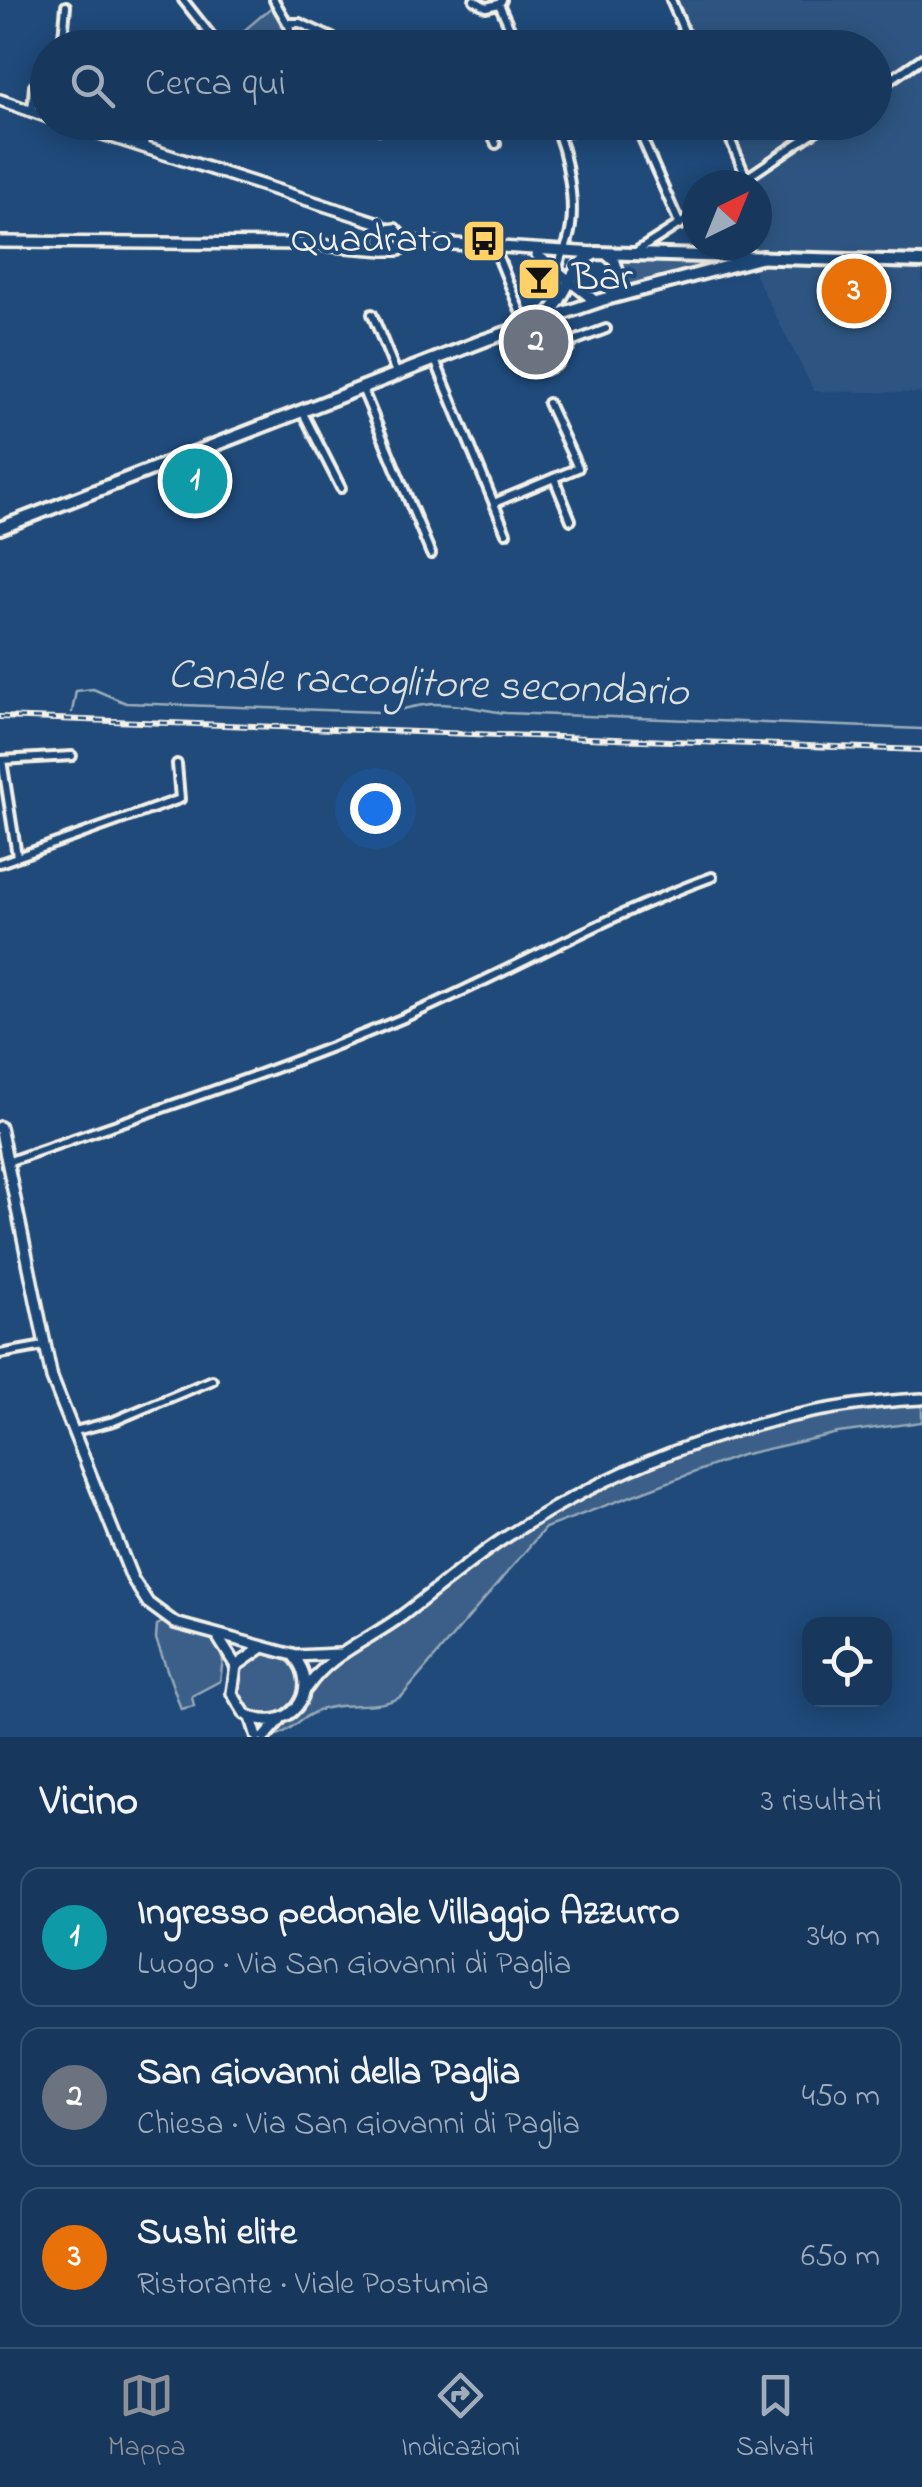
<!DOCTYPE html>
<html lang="it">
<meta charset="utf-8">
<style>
body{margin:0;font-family:"Indie Flower",sans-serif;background:#203f62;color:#f1f3f6}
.controls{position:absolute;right:30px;bottom:30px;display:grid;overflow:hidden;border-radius:20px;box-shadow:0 5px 25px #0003}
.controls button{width:90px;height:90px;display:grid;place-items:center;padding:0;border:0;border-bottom:2px solid #365272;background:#17385c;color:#f1f3f6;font:50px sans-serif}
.compass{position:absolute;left:682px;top:170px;width:90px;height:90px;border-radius:50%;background:#17385c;box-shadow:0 5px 25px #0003;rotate:43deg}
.you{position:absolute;left:375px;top:808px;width:35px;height:35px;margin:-25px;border:8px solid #fff;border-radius:50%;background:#1a73e8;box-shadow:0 0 0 15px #1a73e833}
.badge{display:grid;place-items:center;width:65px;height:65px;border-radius:50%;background:#8c9099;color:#fff;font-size:32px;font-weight:700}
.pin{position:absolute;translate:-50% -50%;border:5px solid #fff;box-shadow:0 2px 10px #0006}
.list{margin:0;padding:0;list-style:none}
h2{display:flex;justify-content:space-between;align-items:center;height:130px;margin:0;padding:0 40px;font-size:42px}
h2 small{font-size:32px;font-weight:400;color:#9eacbb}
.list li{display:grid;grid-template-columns:65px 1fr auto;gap:30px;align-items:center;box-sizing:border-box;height:140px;margin:0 20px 20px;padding:0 20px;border:2px solid #365272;border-radius:20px}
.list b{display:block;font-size:38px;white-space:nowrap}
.list p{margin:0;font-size:32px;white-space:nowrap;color:#9eacbb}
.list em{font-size:32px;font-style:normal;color:#9eacbb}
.icon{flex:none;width:55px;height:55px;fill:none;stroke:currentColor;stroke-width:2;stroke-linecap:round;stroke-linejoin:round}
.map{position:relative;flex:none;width:922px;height:1737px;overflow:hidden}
.search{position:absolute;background:#17385c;box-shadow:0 5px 25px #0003;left:30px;right:30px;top:30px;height:110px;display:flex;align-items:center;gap:25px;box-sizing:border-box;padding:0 35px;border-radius:55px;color:#9eacbb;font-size:38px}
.sheet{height:610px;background:#17385c}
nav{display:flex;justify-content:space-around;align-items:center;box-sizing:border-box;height:140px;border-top:2px solid #365272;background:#17385c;font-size:28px;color:#9eacbb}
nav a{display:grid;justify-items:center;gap:5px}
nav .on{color:#8c9099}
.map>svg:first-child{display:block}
.built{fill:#2d5581}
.green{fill:#3a5f88;stroke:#97a8b8;stroke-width:2.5}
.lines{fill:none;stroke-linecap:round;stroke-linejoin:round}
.stream{stroke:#9cacbb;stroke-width:2.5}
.street-casing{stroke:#f4f1e8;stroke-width:14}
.secondary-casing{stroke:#f4f1e8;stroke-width:16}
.primary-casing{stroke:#f4f1e8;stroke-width:18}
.street{stroke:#1f4a7a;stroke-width:6}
.secondary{stroke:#1f4a7a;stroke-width:9}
.primary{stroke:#1f4a7a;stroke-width:10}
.rail-casing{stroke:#f4f1e8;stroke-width:6}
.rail{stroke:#1f4a7a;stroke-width:2.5;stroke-dasharray:8;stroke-linecap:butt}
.labels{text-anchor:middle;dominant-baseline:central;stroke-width:8;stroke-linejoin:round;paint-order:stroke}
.poi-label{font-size:40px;fill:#f4f1e8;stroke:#1f4a7a;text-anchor:end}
.water-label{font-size:42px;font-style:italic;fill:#dee0dd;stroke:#1f4a7a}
</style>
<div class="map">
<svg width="922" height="1737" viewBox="0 0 922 1737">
<rect width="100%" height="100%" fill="#1f4a7a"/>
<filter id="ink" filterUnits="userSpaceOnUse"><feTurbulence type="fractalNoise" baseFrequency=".01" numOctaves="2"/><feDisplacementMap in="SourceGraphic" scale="20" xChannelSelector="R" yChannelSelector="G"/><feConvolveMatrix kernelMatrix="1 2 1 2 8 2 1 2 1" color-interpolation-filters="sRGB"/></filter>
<g filter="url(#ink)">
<!-- built -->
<g class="built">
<polygon points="677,0 922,0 922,393 814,391 755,275 757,185 732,123 874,122 874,48 698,47"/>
<polygon points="0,714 922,747 922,753 0,720"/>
</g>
<!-- green -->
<g class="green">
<polygon points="273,6 286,27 281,47 231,47 228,44"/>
<polygon points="625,260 698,261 700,266 627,288 621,265"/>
<path d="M922,1402V1422L838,1433L741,1455L545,1528L402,1696C376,1712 342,1699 315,1712C296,1720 287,1737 266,1737L299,1712L315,1678C406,1613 494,1542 593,1489C694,1435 809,1413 922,1402Z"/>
<polygon points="163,1622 212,1638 224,1652 220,1681 192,1696 194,1706 181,1709 156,1639 157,1625"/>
<circle cx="268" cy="1685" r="31"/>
</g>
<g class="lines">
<!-- stream -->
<path class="stream" d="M72,712L76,691L93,689L126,703L380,712C399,712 416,704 435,704C464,704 480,710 506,713L922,729"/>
<defs>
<g id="street">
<polyline points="183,0 221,48"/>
<polyline points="274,0 290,28 287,48"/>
<polyline points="474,0 486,7 499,4"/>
<polyline points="502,0 499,4 519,48"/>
<polyline points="671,0 691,48"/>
<polyline points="288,23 300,23 354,48"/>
<polyline points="62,48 66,6"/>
<polyline points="874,91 922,58"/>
<polyline points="32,111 34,86 48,83"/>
<polyline points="377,122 379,129"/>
<polyline points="486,122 496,144"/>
<path d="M553,122C567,152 578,208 568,240C565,251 559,258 558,270"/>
<polyline points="635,122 680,225"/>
<polyline points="723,122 746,177"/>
<polyline points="559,135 594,122"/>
<polyline points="144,147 146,122"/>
<polyline points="736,185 829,122"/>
<polyline points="495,249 526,326 529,355 545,370 556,365 574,341 606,329"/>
<polyline points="634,253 697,213"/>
<polyline points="372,314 397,375"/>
<polyline points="435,360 506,533"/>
<polyline points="362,388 431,554"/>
<polyline points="302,411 341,488"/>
<polyline points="554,478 571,520"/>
<polyline points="494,503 578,468 548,403"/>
<polyline points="1,760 72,756"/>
<polyline points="2,760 17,856"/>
<polyline points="0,863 180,799 177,764"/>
<path d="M7,1162C138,1116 272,1073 401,1019C506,974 604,916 712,877"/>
<polyline points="0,1354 44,1346"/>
<polyline points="75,1431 114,1421 212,1380"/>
</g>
<g id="secondary">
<polyline points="0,100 48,117"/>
<polyline points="65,122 376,222 387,230 395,229 405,241 596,253"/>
<polyline points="387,230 381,240 385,250 399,250 405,241"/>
<polyline points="0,242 305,244 385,250"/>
<polyline points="537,255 595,301 609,297 620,277 615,262 605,253"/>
<polyline points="558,270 559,302"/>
<path d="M0,1127L52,1378L132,1578L148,1603L175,1623L293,1655C325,1692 287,1737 245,1714L232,1693L236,1666L263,1647"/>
<polyline points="219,1639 236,1666"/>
<polyline points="295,1656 339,1654"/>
<path d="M307,1688C330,1653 370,1640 403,1615C435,1591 466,1564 500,1541C626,1458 771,1406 922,1399"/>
<polyline points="251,1718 257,1737"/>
<polyline points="265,1737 279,1721"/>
</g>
<g id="primary">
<path d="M544,318C567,300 569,265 596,253L922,262"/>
<polyline points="0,528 485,340 602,300 763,257"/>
</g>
</defs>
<!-- street casing -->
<use href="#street" class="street-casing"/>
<!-- secondary casing -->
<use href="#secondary" class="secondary-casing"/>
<!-- primary casing -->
<use href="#primary" class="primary-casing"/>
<!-- street -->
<use href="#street" class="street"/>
<!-- secondary -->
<use href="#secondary" class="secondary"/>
<!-- primary -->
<use href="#primary" class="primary"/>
<defs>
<polyline id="rail" points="0,717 922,750"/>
</defs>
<!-- rail casing -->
<use href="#rail" class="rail-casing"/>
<!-- rail -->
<use href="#rail" class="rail"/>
</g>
</g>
<!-- icons -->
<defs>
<symbol id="bus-square" viewBox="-11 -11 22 22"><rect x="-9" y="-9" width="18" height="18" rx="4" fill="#ffd166" stroke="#1f4a7a"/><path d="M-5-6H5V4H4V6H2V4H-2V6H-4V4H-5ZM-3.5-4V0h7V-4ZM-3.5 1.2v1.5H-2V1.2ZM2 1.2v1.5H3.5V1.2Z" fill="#111"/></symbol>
<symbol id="bar-square" viewBox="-11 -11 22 22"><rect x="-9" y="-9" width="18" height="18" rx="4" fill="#ffd166" stroke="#1f4a7a"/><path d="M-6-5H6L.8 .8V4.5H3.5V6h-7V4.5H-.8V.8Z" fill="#111"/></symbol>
</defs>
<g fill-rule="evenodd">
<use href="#bus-square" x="459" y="216" width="50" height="50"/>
<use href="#bar-square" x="514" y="254" width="50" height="50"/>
</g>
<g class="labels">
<!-- poi labels -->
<g class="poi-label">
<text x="452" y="241">Quadrato</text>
<text x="572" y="279" text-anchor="start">Bar</text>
</g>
<!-- water labels -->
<g class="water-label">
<text transform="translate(428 685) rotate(2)">Canale raccoglitore secondario</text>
</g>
</g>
</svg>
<div class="controls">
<button><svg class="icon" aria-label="locate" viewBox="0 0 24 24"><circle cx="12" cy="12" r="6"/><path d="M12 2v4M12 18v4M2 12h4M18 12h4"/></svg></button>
</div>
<svg class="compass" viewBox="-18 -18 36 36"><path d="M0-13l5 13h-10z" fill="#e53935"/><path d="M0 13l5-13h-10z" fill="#9eacbb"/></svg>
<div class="you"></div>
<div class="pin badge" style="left:195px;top:481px;background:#0f9aa8">1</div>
<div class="pin badge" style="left:536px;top:342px;background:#6b7280">2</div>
<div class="pin badge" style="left:854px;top:291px;background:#e8710a">3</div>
<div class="search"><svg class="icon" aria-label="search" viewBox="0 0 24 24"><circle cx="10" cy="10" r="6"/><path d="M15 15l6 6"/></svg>Cerca qui</div>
</div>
<section class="sheet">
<h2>Vicino<small>3 risultati</small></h2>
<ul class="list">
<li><span class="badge" style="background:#0f9aa8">1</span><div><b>Ingresso pedonale Villaggio Azzurro</b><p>Luogo · Via San Giovanni di Paglia</p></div><em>340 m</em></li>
<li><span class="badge" style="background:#6b7280">2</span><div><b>San Giovanni della Paglia</b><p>Chiesa · Via San Giovanni di Paglia</p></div><em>450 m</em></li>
<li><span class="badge" style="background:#e8710a">3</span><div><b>Sushi elite</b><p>Ristorante · Viale Postumia</p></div><em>650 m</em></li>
</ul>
</section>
<nav>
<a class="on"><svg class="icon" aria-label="map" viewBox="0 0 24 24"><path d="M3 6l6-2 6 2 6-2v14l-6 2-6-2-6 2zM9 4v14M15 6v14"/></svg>Mappa</a>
<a><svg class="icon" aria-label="directions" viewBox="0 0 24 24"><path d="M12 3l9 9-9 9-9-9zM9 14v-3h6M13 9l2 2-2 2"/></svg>Indicazioni</a>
<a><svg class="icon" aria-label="saved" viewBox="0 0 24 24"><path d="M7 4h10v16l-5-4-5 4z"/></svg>Salvati</a>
</nav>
